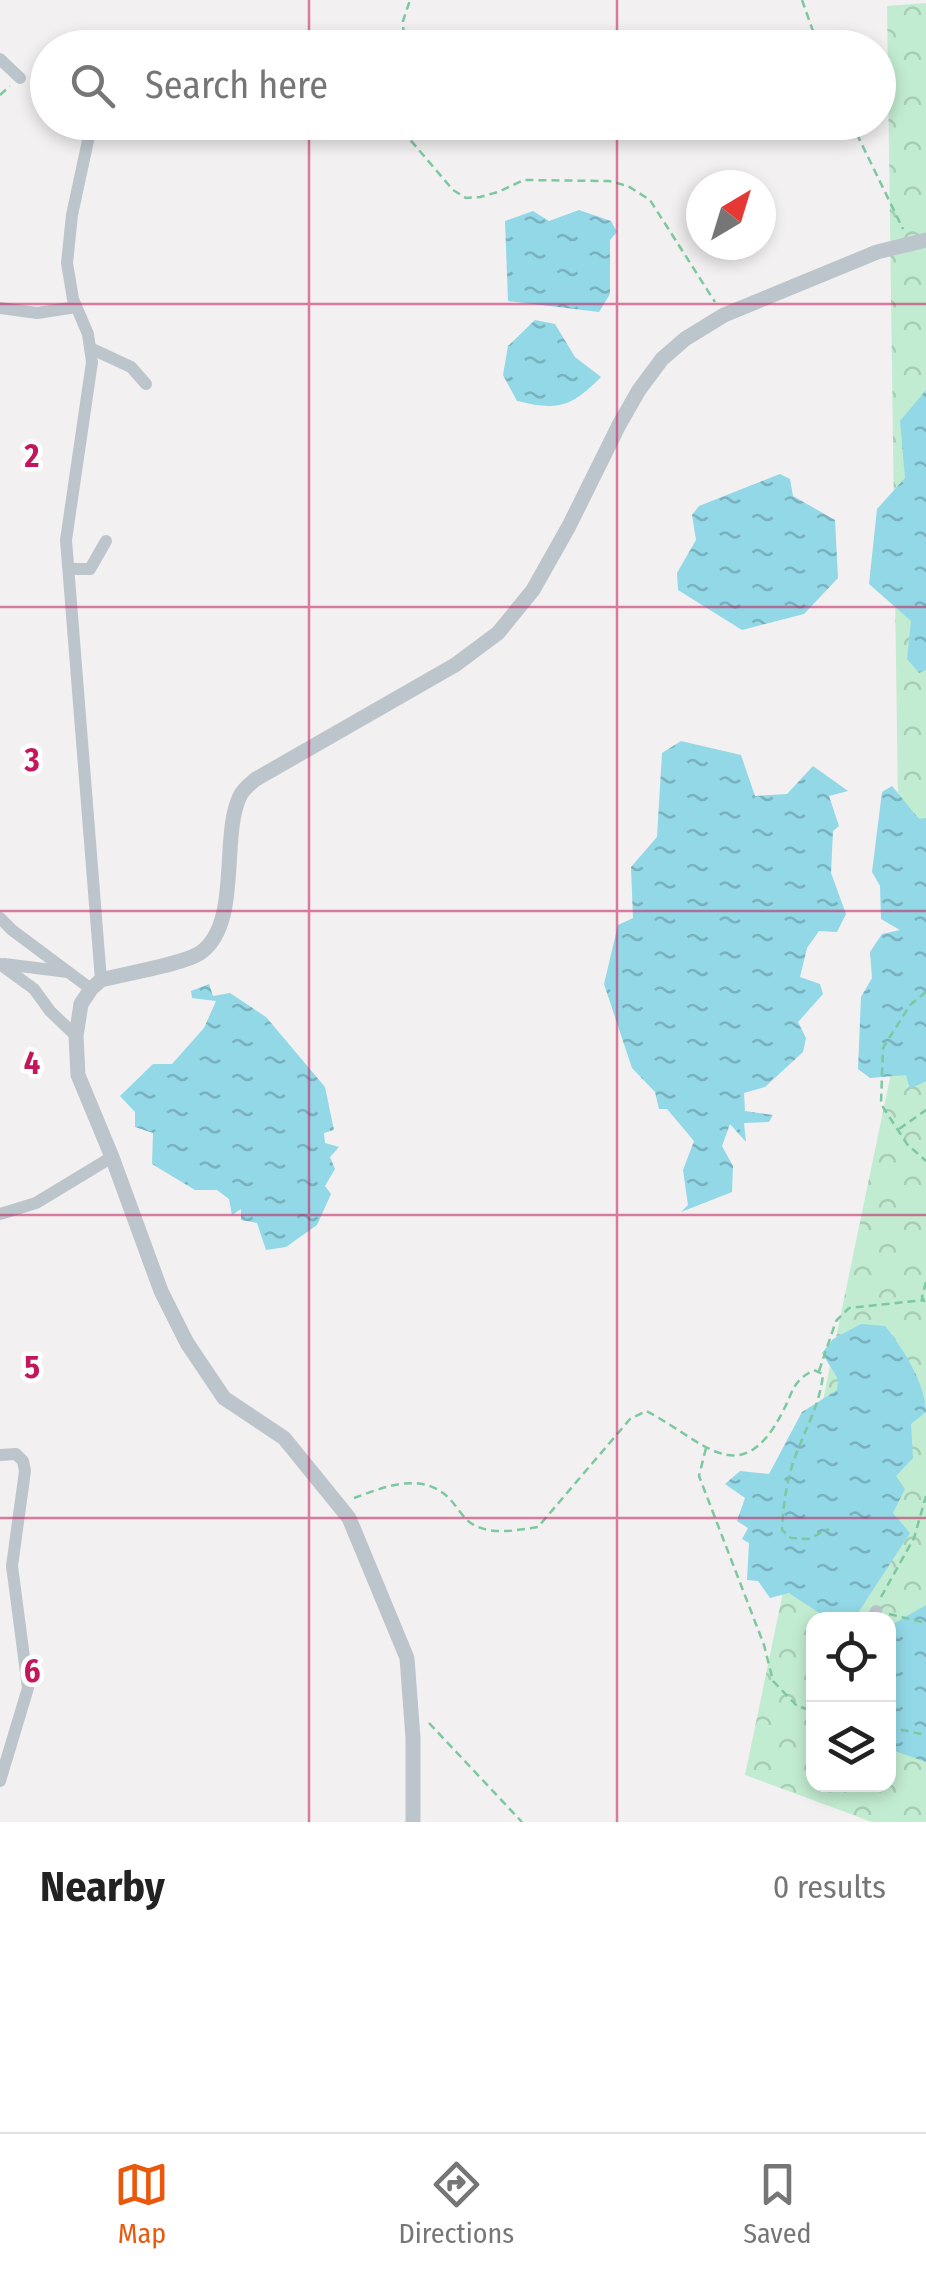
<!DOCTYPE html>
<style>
body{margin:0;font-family:"Fira Sans Condensed",sans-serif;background:#f6f6f6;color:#222}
.controls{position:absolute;right:30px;bottom:30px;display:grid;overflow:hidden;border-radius:20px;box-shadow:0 5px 15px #0003}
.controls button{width:90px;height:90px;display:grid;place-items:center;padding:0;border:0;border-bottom:2px solid #e0e0e0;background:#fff;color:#222;font:50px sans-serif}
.compass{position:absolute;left:686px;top:170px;width:90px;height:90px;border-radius:50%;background:#fff;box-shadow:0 5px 15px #0003;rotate:38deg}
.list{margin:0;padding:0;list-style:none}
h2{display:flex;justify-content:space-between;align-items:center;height:130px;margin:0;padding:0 40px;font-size:42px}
h2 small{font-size:32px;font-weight:400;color:#767676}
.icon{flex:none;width:55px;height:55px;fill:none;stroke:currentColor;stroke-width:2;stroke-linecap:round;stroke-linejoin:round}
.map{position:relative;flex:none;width:926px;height:1822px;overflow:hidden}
.search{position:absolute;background:#fff;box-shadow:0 5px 15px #0003;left:30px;right:30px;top:30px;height:110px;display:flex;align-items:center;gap:25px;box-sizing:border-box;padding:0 35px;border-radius:55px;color:#767676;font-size:38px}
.sheet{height:310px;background:#fff}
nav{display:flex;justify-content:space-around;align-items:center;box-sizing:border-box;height:140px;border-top:2px solid #e0e0e0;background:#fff;font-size:28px;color:#767676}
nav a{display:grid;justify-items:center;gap:5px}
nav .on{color:#ea580c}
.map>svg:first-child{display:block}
.forest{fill:url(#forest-crowns);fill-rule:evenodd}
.water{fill:url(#water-ripples)}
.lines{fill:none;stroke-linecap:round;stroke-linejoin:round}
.path{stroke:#7cc8a0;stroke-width:2.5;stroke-dasharray:8 5;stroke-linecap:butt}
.minor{stroke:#bdc5cc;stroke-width:12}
.tertiary{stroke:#bdc5cc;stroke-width:15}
.grid{fill:none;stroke:#c2185b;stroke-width:2.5;stroke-opacity:0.55}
.grid-label{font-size:32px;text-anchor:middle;font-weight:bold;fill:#c2185b;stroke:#fff;stroke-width:9;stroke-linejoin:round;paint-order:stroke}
</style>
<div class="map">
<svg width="926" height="1822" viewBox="0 0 926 1822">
<defs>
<pattern id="forest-crowns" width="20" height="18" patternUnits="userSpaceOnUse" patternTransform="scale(2.5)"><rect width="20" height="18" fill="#c2ecd1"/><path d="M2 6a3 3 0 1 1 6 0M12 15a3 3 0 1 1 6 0" fill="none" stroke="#a8ccb6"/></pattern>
<pattern id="water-ripples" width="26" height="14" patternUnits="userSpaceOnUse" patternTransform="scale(2.5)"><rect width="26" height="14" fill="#92d8e6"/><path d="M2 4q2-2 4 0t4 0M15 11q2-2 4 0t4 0" fill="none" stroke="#79b2be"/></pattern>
</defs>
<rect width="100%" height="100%" fill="#f2f0f0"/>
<!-- forest -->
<path class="forest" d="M926,3V1822H872L745,1775L901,1025L887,6ZM814,1620H888V1784H814Z"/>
<!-- water -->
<g class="water">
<polygon points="579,210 611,221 617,232 610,240 610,294 599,312 508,301 505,221 533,211 549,221"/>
<path d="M535,320L555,324L575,357L601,377C571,407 559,411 517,401L503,375L508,346Z"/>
<polygon points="926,390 926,670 919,673 907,659 911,621 869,584 877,509 905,478 900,421"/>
<polygon points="780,474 790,479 793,496 835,520 838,578 804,614 742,630 678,590 677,573 696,540 692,515 699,506"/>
<polygon points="681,741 741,755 755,796 787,794 813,766 848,791 829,796 839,826 833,831 831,873 846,914 837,932 819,931 807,948 800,977 820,984 823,994 798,1022 806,1038 803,1052 765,1087 744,1093 745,1111 773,1115 769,1122 744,1123 746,1142 730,1124 722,1146 733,1166 732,1192 681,1212 688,1205 683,1170 694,1141 667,1109 659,1109 655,1092 632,1068 604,984 618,925 633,918 631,867 657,837 662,753"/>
<polygon points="892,786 919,819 926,818 926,1081 910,1089 906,1075 870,1078 858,1069 861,997 872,978 870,952 882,934 900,930 881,919 880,886 872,872 882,792"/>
<polygon points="209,984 213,996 230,993 266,1017 325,1087 334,1130 324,1133 325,1143 339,1147 330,1157 335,1169 325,1186 331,1194 317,1225 286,1247 266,1250 257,1223 241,1220 241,1209 232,1215 229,1199 217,1190 195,1190 152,1164 153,1133 135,1127 135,1112 120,1096 153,1064 172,1064 204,1028 216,1001 192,998 191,991"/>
<path d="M861,1324L885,1326C902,1347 926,1384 926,1412L911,1424L913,1458L896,1476L905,1489L893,1513L910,1533L858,1613L827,1618L789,1593L770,1598L758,1581L747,1580L749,1543L742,1539L748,1528L737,1521L745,1498L725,1484L740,1471L769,1474L802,1412L837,1390L838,1379L822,1353L833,1339Z"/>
<polygon points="926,1605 926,1762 889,1749 888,1627"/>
</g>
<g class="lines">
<!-- path -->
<g class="path">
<polyline points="802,0 819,48"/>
<polyline points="404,48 403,21 410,0"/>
<polyline points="34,73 48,73"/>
<polyline points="0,95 10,86"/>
<polyline points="335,122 391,124 391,122"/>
<polyline points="851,122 903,229"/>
<polyline points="391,124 407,136 453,190 466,198 480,197 498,192 524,180 609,181 628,186 650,200 715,302"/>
<polyline points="926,992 910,1005 883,1048 881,1104 907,1144 926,1161"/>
<polyline points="899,1129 926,1110"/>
<polyline points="926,1282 922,1297 926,1305"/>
<polyline points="819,1371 836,1321 849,1308 924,1300"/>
<polyline points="706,1448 699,1476 764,1645 773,1681 797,1706 814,1711"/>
<path d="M354,1498C382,1488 416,1473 443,1493C456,1502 462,1520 476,1526C495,1535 518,1530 538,1527L630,1419L646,1411C702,1439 740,1494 782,1413C794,1391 791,1382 814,1370L823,1374C820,1407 802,1434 792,1466C786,1486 783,1508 782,1530L791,1538L808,1539L829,1529"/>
<polyline points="881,1597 914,1538 926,1496"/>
<polyline points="889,1614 926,1623"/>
<polyline points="429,1723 522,1822"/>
<polyline points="888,1727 926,1735"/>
</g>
<!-- minor -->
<g class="minor">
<polyline points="0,59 20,78"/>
<polyline points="92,122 72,215 67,263 73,299 88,334 92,362 66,540 101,980"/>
<polyline points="0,308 37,313 76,307"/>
<polyline points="90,348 131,367 146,384"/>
<polyline points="69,569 90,569 106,541"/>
<polyline points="0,918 12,930 91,989"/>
<polyline points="0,964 34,989 50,1011 76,1036"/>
<polyline points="4,964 68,972"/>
<polyline points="0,1214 36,1203 112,1157"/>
<polyline points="0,1455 16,1454 23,1461 25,1471 12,1566 28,1688 0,1781"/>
<polyline points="872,1620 876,1611"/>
</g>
<!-- tertiary -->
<path class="tertiary" d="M413,1822V1738L407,1658L349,1518L284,1438L224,1398L187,1343L161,1291L112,1157L78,1075L76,1036L81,1004L91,989L101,980C123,974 184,964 200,953C242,924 220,837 240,796C243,789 250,784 256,779L455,665L498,633L533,590L569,526L619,425L639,390L662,359L685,339L724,315L877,252L926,240"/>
</g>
<!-- grid -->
<path class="grid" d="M309,0V48M617,0V48M309,122V1822M617,122V1822M0,304H926M0,607H926M0,911H926M0,1215H926M0,1518H926"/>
<g class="grid-label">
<text x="32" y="467">2</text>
<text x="32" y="771">3</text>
<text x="32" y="1074">4</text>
<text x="32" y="1378">5</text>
<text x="32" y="1682">6</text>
</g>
</svg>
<div class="controls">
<button><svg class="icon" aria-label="locate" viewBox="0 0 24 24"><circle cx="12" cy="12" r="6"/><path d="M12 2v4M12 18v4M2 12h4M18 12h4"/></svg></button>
<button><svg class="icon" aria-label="layers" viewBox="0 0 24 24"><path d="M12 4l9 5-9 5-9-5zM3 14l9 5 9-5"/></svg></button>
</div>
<svg class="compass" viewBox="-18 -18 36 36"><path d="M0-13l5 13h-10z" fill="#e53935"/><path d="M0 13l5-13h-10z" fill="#767676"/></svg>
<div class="search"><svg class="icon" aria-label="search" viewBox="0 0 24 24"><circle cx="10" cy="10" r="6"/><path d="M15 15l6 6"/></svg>Search here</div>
</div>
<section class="sheet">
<h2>Nearby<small>0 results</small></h2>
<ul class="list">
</ul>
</section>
<nav>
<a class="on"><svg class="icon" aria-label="map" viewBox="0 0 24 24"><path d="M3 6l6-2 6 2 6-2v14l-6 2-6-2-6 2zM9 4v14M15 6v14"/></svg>Map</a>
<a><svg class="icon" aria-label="directions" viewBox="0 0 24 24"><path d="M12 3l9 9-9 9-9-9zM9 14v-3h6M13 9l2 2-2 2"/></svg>Directions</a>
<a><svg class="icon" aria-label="saved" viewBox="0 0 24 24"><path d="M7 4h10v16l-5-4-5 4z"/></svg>Saved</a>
</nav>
